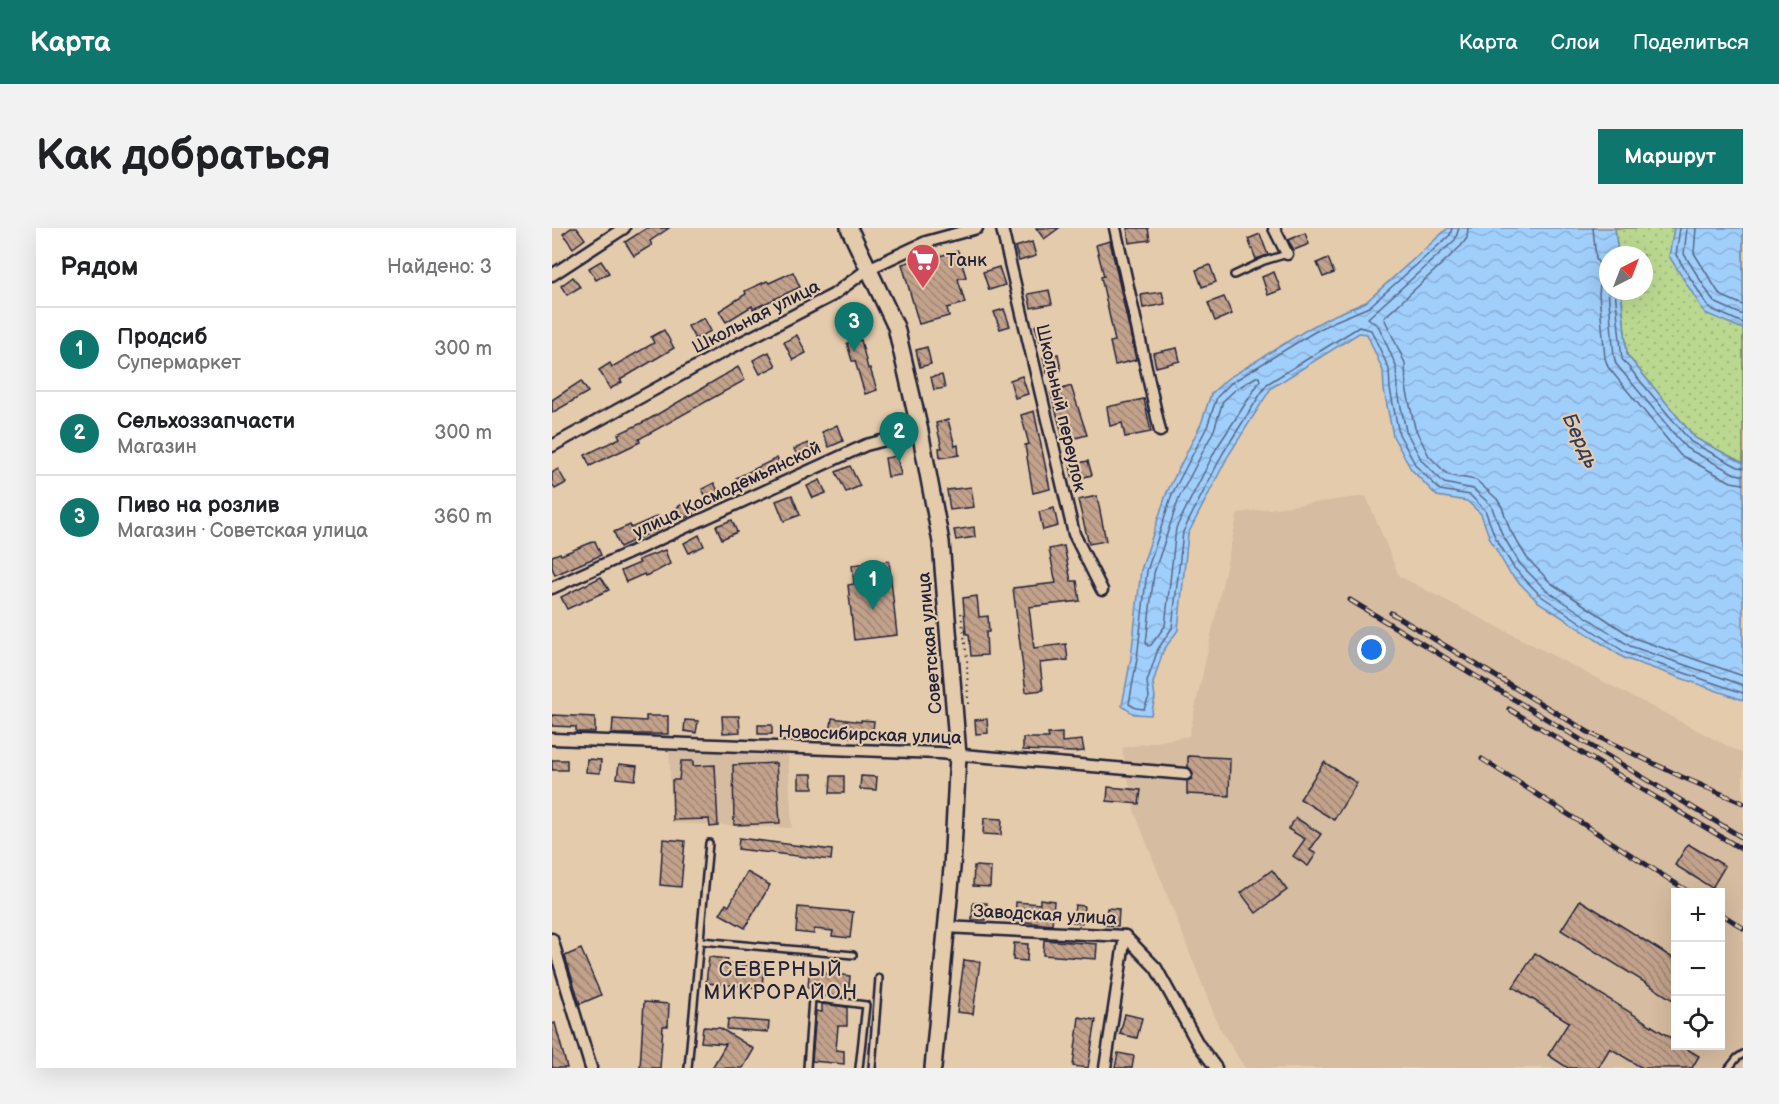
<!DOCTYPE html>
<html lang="ru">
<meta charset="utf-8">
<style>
body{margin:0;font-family:"Balsamiq Sans",sans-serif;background:#f2f2f2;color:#202124}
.controls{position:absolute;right:18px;bottom:18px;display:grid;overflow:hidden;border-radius:0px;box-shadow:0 6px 24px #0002}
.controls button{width:54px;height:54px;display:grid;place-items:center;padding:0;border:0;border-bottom:2px solid #e0e0e0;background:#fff;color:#202124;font:30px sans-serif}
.compass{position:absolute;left:1047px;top:18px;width:54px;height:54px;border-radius:50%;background:#fff;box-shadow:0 6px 24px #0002;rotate:42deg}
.you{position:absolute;left:820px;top:422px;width:21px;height:21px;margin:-15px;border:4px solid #fff;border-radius:50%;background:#1a73e8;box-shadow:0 0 0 9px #1a73e833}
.badge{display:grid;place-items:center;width:39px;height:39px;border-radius:50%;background:#0f766e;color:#fff;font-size:20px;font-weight:700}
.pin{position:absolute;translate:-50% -50px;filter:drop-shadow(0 2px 3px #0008)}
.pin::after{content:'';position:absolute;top:32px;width:21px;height:18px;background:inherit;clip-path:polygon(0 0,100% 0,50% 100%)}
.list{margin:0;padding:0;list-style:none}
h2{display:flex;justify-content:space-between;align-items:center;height:78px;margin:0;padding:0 24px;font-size:26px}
h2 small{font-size:20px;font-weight:400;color:#757577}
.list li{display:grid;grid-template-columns:39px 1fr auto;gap:18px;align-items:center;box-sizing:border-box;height:84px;padding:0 24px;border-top:2px solid #e0e0e0}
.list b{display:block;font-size:22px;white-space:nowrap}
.list p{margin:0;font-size:20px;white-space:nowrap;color:#757577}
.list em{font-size:20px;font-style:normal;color:#757577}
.icon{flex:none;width:33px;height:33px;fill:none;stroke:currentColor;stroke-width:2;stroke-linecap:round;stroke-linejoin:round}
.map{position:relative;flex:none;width:1191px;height:840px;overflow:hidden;border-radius:0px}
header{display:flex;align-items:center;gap:36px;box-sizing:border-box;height:84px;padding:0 30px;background:#0f766e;color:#fff}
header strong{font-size:28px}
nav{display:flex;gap:33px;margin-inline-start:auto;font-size:21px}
.intro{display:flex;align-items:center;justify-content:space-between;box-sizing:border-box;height:144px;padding:0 36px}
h1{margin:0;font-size:42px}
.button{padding:15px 27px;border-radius:0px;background:#0f766e;color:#fff;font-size:21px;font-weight:700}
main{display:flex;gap:36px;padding:0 36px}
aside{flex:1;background:#fff;border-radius:0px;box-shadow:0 6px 24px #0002}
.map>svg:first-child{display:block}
.built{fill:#d6bca0;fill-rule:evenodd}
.grass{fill:url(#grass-dots);stroke:#6e7d66;stroke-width:1.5}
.water{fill:url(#water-waves);stroke:#6e8aaf;stroke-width:1.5}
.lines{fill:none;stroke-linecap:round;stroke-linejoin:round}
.shore{stroke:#556788;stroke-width:1.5}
.building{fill:url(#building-back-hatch);stroke:#22223b;stroke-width:1.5}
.service-casing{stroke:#22223b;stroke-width:10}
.minor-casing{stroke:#22223b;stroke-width:15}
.secondary-casing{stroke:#22223b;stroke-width:20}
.path{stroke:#22223b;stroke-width:2;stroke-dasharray:1.5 4.5;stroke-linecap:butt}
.service{stroke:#e4cbac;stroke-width:5}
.minor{stroke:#e4cbac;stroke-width:10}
.secondary{stroke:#e4cbac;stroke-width:15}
.rail-casing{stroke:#22223b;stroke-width:5}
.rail{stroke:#e4cbac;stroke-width:3;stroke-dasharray:9;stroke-linecap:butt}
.labels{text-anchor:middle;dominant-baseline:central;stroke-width:4.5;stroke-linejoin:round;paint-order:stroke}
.poi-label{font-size:18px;fill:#22223b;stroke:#e4cbac;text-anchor:start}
.street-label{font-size:18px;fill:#22223b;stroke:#e4cbac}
.water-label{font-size:20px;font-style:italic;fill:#353c58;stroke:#e4cbac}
.neighbourhood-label{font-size:20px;letter-spacing:1.5px;fill:#22223b;stroke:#e4cbac}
</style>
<header>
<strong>Карта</strong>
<nav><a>Карта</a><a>Слои</a><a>Поделиться</a></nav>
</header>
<div class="intro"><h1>Как добраться</h1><a class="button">Маршрут</a></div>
<main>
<aside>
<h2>Рядом<small>Найдено: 3</small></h2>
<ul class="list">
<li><span class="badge">1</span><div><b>Продсиб</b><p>Супермаркет</p></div><em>300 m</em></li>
<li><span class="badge">2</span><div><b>Сельхоззапчасти</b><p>Магазин</p></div><em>300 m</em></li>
<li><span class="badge">3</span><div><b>Пиво на розлив</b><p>Магазин · Советская улица</p></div><em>360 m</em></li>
</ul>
</aside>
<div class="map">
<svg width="1191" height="840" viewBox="0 0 1191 840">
<defs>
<pattern id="grass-dots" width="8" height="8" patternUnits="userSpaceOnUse" patternTransform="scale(1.5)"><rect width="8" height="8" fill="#bbd890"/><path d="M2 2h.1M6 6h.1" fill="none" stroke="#a0b97d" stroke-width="1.8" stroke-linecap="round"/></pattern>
<pattern id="water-waves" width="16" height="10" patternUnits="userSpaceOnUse" patternTransform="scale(1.5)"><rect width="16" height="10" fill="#a1cffc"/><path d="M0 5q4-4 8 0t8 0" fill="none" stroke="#8ab1d9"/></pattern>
<pattern id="building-back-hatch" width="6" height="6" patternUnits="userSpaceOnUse" patternTransform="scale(1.5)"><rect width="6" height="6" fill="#c3a28c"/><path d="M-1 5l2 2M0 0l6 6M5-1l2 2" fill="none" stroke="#9e8474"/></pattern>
</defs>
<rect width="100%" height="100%" fill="#e4cbac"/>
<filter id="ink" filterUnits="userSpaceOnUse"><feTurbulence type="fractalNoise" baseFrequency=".0167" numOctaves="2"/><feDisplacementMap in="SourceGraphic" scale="12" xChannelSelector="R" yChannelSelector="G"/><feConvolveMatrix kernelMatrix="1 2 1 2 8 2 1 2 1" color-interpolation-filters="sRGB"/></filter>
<g filter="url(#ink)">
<!-- built -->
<g class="built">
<path d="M814,268L847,348L1191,526V840H693L667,799L583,585L570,520L637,508L686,285ZM1124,664H1168V818H1124Z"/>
<polygon points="117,514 235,514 240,600 120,595"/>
</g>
<!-- grass -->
<polygon class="grass" points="1063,0 1191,0 1191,235 1143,210 1075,127 1069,63 1092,63 1092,27 1066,27"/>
<!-- water -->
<g class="water">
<polygon points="896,0 1063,0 1066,27 1056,27 1056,63 1069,63 1075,127 1143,210 1191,235 1191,472 1072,430 985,373 957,344 938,311 929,286 915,273 885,268 859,241 841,208 832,162 831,143 815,106 807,105 719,160 676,228 636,306 626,402 611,423 601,455 603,470 599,487 582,486 570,478 579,430 589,342 615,264 649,196 659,166 675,151 756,101 778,89 814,74"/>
<polygon points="1122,0 1191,0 1191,101 1153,85 1117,28"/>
</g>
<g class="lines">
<!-- shore -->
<g class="shore">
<polyline points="900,0 898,7 817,79 781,94 759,106 679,155 665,169 655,199 620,266 595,343 585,431 577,476 584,480 592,481 597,469 595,454 606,421 620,400 631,304 671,225 715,156 807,99 819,102 837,141 838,161 847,206 864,238 888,262 918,267 933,282 943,309 962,340 989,368 1074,425 1191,465"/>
<polyline points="907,0 903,12 816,90 827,99 844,138 845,160 854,203 870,233 892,255 921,261 939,277 950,306 968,336 994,362 1078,418 1191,457"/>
<polyline points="916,0 915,10 909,18 832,90 853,135 854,159 863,200 877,228 896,247 924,252 945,271 950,279 958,302 975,330 999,355 1082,410 1191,448"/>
<polyline points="1041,0 1044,31 1053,46 1048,56 1047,66 1053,130 1056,139 1128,227 1179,254 1191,256"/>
<polyline points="1128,0 1124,27 1157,80 1191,95"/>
<polyline points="1135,0 1132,26 1162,74 1191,87"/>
<polyline points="1144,0 1142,25 1168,67 1191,77"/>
<polyline points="1056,62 1062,128 1064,136 1134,220 1183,246 1191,247"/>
<polyline points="1063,63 1070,131 1139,214 1186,239 1191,240"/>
<polygon points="704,149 707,149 708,153 664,221 624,300 613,398 599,417 596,418 594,415 602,345 627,270 662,202 671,173 683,162"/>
</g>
</g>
<!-- building -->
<g class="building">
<polygon points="19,0 25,0 33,11 21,20 11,6"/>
<polygon points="95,0 117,0 98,13 100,17 82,28 73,14"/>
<polygon points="484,0 507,0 492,11"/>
<polygon points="575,0 596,0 598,12 577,15"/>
<polygon points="753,5 757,16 742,22 736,12"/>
<polygon points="708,6 716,27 704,31 696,11"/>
<polygon points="558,13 584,132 563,137 558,114 563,113 549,49 552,48 544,17"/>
<polygon points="480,14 484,28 467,33 463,19"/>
<polygon points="406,23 414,49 406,51 413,75 395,80 397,88 367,96 350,36 379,28 380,30"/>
<polygon points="776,30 782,45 771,49 765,35"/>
<polygon points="49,33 57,45 44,52 37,40"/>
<polygon points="658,37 664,54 650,59 644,42"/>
<polygon points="447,39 453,57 437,62 431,44"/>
<polygon points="241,44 248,59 201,81 200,78 174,94 167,83 194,66 193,63 215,53 217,55"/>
<polygon points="722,44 729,62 716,67 710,49"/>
<polygon points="21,49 28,59 15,67 9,58"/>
<polygon points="497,62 500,76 479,80 476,66"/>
<polygon points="610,64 613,76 591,80 589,67"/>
<polygon points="672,69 680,86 663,93 656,75"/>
<polygon points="452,81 458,98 448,101 442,84"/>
<polygon points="152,90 159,103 143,111 136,98"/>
<polygon points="497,93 502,108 488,113 483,98"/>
<polygon points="112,102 122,120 68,152 70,154 58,161 47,142 58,135 60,139 102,115 99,109"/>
<polygon points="245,107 254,125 241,132 232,114"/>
<polygon points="309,112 316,141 318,140 325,162 313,166 303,133 300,133 295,115"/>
<polygon points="375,119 379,136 368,139 364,122"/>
<polygon points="625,120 628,133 604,139 601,125"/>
<polygon points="217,124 224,138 208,146 201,132"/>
<polygon points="506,126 509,142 495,145 491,129"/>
<polygon points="186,139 193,152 87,211 88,214 38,238 33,227 68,210 66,206 94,193"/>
<polygon points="390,147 393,160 382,162 379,149"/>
<polygon points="470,148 476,166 463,170 458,152"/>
<polygon points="29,153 36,164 0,185 0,172"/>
<polygon points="519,158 535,207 512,213 499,165"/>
<polygon points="592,171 599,204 573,209 570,195 558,198 555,179"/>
<polygon points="482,183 498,261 481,265 473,217 477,216 469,187"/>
<polygon points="396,192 403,218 406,217 407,227 388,230 387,220 390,220 384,195"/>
<polygon points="285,197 291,213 277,219 270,204"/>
<polygon points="256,215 261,227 248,232 242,221"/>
<polygon points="345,228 349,247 336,249 333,230"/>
<polygon points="225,230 230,241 189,260 184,250"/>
<polygon points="536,233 540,247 521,252 518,237"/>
<polygon points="298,238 308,258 294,264 284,244"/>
<polygon points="6,241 14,255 3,261 0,256 0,245"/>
<polygon points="268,252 274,265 261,270 255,258"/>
<polygon points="162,255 169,269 157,275 150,261"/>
<polygon points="419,259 422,279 398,282 395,262"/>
<polygon points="240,267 248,287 232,293 224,273"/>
<polygon points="545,268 554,313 537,316 526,272"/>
<polygon points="137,273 142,286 130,291 125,279"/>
<polygon points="502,280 506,298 491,302 487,284"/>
<polygon points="106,288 111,299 68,319 62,304 78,297 79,300"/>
<polygon points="180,292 185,304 170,311 164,298"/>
<polygon points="422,299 423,309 404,312 402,302"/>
<polygon points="147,307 152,318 137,325 132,315"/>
<polygon points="43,313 49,327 3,347 0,339 0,328 8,325 9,327"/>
<polygon points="512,318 519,353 525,353 528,373 477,379 482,420 514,416 516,432 488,435 491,462 474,464 461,360 504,355 497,321"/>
<polygon points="113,322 118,336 103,344 93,348 92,346 74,354 69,343 88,335 86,332"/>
<polygon points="337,333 345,407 302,412 296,357 302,356 300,337"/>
<polygon points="49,349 57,362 15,381 9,369"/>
<polygon points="425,368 427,389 436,388 437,404 434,404 435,427 419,428 417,406 414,406 411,370"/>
<polygon points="0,487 43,489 43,504 24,504 24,499 0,498"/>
<polygon points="94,488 116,488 116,506 60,506 61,491 94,493"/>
<polygon points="170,488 187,488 188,504 171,505"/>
<polygon points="280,490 309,494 309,492 322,493 320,511 278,507"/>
<polygon points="435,491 436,505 424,506 423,492"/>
<polygon points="133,492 146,493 144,505 132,503"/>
<rect x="206" y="497" width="14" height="9"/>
<polygon points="510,505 510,514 530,512 532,523 521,524 471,522 471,510 497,510 496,506"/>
<polygon points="636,528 678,530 677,568 635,566 635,553 640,551 641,546 636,539"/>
<polygon points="35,531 49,532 48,545 34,544"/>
<rect x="0" y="532" width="15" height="10"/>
<polygon points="129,533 141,533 141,538 163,537 166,598 158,599 157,591 121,592 120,552 127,552"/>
<polygon points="772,534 805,555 782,592 748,571"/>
<polygon points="224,535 228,595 182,597 181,537"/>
<polygon points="67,536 85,538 83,552 65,550"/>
<polygon points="247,546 260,546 261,560 247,560"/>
<polygon points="279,548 292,548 292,565 278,565"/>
<polygon points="309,548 325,549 324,562 308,561"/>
<polygon points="556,559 589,562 587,576 555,573"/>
<polygon points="432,590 450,591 449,607 431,606"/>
<polygon points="744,590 769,606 758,622 764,626 756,638 741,628 753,611 736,601"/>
<polygon points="187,610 280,622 279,632 186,621"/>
<polygon points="111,611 133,613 129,659 108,657"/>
<polygon points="1136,616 1173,638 1160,660 1123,637"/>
<polygon points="422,638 439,639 438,659 421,658"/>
<polygon points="720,642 735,662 704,685 689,665"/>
<polygon points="195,644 218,657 193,700 168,686 174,676 177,678"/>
<polygon points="488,671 502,673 500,697 463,693 464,674 488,676"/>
<polygon points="1028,672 1124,732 1124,774 1009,702"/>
<polygon points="421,675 435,675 434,692 420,692"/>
<polygon points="523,677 532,678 530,695 521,694"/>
<polygon points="246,679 301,684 298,710 280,708 281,703 262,701 262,706 244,704"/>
<polygon points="555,680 567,681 566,698 553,697"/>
<polygon points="492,712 545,716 544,731 491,727"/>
<polygon points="462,715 476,716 475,733 461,732"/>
<polygon points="29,721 49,767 28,776 13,728"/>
<polygon points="983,725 1124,813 1124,818 1130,818 1147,828 1140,840 1090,840 1058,820 1046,840 1016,840 996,827 1017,794 961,759"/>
<polygon points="157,729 176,731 175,736 194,738 194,733 212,735 210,760 154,755"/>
<polygon points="412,732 428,734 421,786 405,784"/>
<polygon points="273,745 298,748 296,770 271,767 272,762 256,760 257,746 273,747"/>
<polygon points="92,774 117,776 116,798 111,798 108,840 88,840"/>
<polygon points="270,776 295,779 295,798 286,798 284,822 292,823 292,836 260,833 264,783 270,784"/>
<polygon points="573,786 590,790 585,810 568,806"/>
<polygon points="527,789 544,792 536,840 521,838"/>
<polygon points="176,791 217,794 216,804 175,801"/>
<polygon points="3,795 15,840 0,840 0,796"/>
<polygon points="151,799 168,800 202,821 191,840 160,840 174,816 149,814"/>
<polygon points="566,825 582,828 580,840 563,840"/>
</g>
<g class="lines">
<defs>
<g id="service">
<polyline points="682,47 712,33 735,26"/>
<polyline points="149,713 301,727"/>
<polyline points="136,840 157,615"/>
<polyline points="255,840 260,770 314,777 307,840"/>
<polyline points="320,840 327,750"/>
<polyline points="1177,840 1185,830 1191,826"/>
</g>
<g id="minor">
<polyline points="563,0 608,203"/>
<polyline points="722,0 735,26"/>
<polyline points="450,1 522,306 550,362"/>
<polyline points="0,47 72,0"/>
<polyline points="0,218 167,126 281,67 316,41 374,14 425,0"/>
<polyline points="0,360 314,217 368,203"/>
<polyline points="0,511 387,525 634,546"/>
<polyline points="393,699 573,708 604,740 646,816 664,840"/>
<polyline points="0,711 39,840"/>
<polyline points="553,840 573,708"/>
</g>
<polyline id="secondary" points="297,0 344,99 368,203 389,314 406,527 400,640 381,840"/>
</defs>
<!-- service casing -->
<use href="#service" class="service-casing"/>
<!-- minor casing -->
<use href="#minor" class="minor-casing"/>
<!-- secondary casing -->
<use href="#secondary" class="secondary-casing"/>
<!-- path -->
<polyline class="path" points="409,385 415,430 416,478"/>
<!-- service -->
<use href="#service" class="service"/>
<!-- minor -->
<use href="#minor" class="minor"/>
<!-- secondary -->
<use href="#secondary" class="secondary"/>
<defs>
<g id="rail">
<polyline points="798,372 1191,610"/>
<polyline points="839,385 1036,504 1130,549 1191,575"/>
<polyline points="957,481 1191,622"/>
<polyline points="930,531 1137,664"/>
<polyline points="1168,685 1191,700"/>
</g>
</defs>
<!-- rail casing -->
<use href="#rail" class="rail-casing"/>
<!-- rail -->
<use href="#rail" class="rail"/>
</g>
</g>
<!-- icons -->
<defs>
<symbol id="supermarket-pin" viewBox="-11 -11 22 30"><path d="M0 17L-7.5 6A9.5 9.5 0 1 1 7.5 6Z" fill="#d1495b" stroke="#e4cbac"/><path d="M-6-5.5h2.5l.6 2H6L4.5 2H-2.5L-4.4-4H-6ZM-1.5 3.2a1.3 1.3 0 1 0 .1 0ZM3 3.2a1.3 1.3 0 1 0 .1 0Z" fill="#fff"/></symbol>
</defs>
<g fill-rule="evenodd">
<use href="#supermarket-pin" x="352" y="13" width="38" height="52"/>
</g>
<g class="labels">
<!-- poi labels -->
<g class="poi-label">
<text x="394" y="32">Танк</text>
</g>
<!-- street labels -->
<g class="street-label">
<text transform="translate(204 89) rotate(-27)">Школьная улица</text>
<text transform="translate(509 180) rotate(77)">Школьный переулок</text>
<text transform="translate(175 262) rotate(-25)">улица Космодемьянской</text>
<text transform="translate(378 415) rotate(-95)">Советская улица</text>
<text transform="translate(318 507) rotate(2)">Новосибирская улица</text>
<text transform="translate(493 687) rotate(3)">Заводская улица</text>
</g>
<!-- water labels -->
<g class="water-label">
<text transform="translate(1028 213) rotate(65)">Бердь</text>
</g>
<!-- neighbourhood labels -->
<g class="neighbourhood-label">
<text x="229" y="742">СЕВЕРНЫЙ<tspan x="229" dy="23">МИКРОРАЙОН</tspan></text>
</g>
</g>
</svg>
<div class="controls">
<button>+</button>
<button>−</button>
<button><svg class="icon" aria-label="locate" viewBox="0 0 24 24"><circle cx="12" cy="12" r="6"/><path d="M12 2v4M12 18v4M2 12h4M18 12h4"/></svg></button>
</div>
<svg class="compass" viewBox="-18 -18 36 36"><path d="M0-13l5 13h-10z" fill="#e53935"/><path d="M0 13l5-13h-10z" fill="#757577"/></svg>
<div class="you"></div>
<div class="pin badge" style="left:321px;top:382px">1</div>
<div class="pin badge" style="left:347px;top:234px">2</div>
<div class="pin badge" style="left:302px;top:124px">3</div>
</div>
</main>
